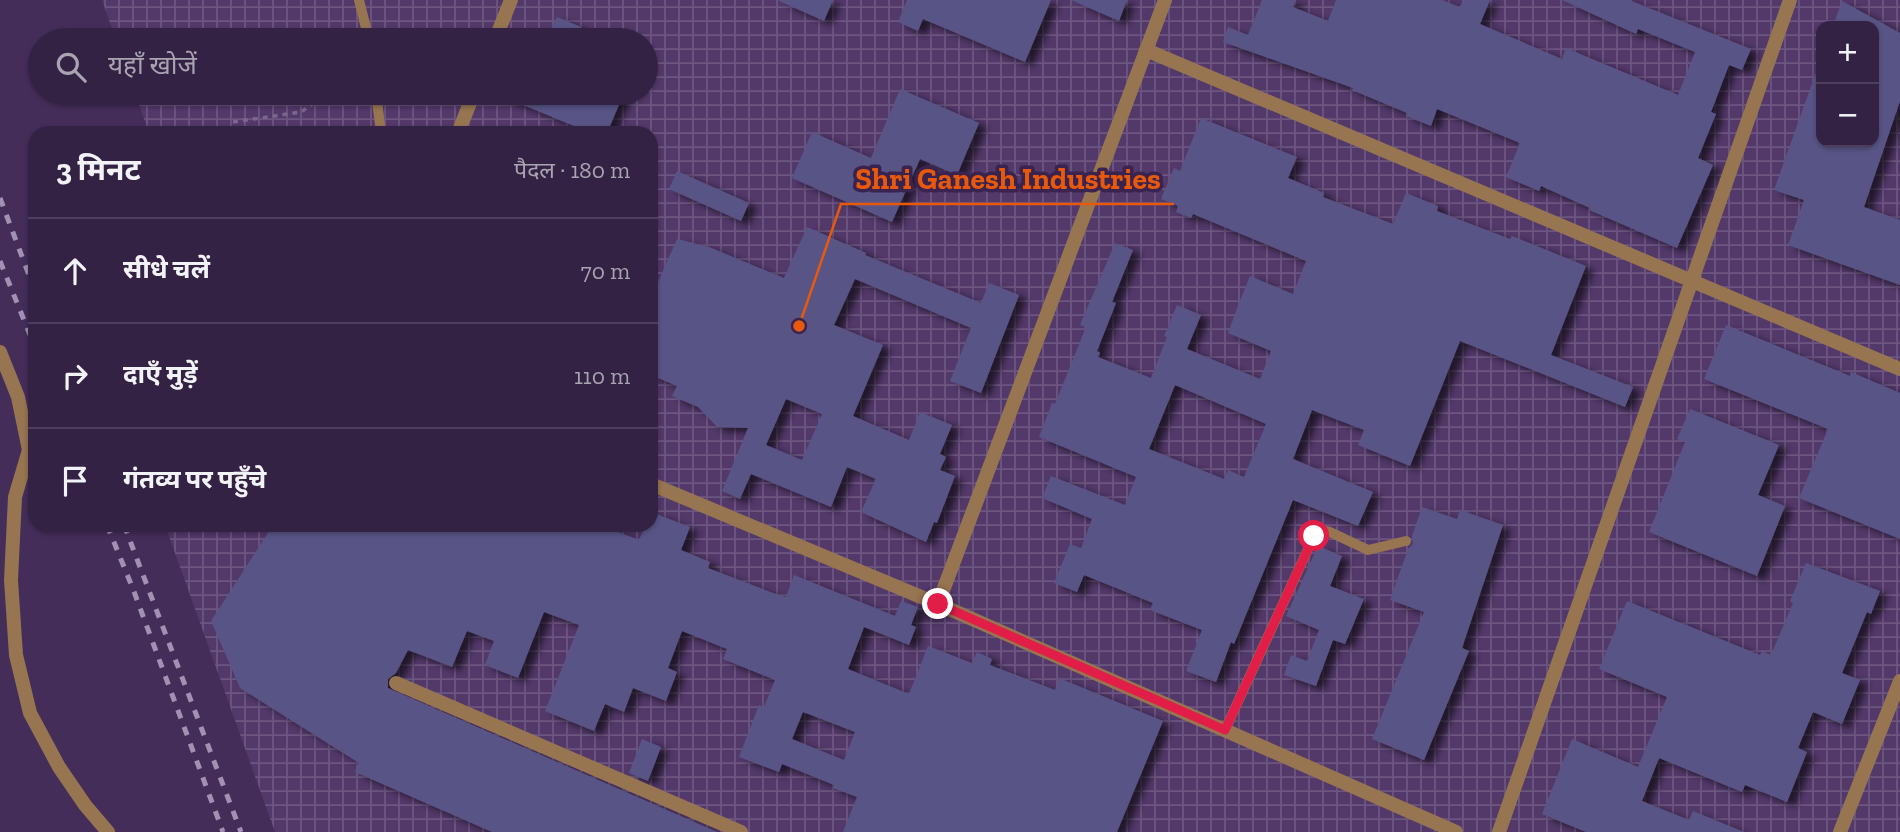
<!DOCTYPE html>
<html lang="hi">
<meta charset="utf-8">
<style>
body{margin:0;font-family:"Zilla Slab","Noto Sans Devanagari",serif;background:#3f2f4f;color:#f1f3f6}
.controls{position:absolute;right:21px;top:21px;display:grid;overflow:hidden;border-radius:14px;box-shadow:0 2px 5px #0004}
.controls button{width:63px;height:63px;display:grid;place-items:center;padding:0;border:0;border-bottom:2px solid #4e3f5d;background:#342244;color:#f1f3f6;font:35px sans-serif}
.stop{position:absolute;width:21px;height:21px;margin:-16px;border:5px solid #e11d48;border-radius:50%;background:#fff}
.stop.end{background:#e11d48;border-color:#fff;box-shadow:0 2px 7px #0008}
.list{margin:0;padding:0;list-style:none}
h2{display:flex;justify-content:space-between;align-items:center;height:91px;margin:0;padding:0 28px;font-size:30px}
h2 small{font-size:23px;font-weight:400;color:#a9a4b2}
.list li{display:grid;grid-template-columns:46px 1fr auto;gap:21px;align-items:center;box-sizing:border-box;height:105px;padding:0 28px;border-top:2px solid #4e3f5d}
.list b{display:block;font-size:26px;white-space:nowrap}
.list em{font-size:23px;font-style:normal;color:#a9a4b2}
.icon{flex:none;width:38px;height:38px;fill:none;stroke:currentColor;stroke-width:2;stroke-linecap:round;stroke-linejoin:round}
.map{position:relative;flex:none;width:1900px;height:832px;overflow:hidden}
.search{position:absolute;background:#342244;box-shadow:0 2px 5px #0004;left:28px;top:28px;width:630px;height:77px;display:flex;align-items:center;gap:18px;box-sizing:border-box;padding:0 24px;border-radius:38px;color:#a9a4b2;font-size:26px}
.panel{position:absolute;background:#342244;box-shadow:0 2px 5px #0004;left:28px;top:126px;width:630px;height:406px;border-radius:21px}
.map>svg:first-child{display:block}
.industrial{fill:url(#industrial-grid);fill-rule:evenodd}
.building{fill:#595486;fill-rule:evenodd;filter:url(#shadow)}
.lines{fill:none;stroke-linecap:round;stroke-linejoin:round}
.path{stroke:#7b678d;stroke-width:3.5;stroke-dasharray:5 5;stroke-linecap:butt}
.service{stroke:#977551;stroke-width:10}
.minor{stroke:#977551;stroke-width:14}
.rail{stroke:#a291b2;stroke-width:5;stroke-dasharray:9 9;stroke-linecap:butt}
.route{stroke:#e11d48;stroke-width:9}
.leader{fill:none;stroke:#e8590c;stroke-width:2.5}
.callout-dot{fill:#e8590c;stroke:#3a234f;stroke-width:2.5}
.callout-label{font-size:30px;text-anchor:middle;font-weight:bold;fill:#e8590c;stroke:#3a234f;stroke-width:7;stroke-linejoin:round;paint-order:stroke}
</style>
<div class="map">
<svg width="1900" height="832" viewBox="0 0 1900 832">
<defs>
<pattern id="industrial-grid" width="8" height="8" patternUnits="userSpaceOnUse" patternTransform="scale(1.75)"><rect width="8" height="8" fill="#53386a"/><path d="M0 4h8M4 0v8" fill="none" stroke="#6c5580"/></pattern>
<filter id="shadow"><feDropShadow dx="8" dy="4.5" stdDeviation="3.5" flood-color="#0009"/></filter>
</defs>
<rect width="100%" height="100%" fill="#452d5a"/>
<!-- industrial -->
<path class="industrial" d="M102,0H1900V832H275L165,525H651V133H149L135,93H646V40H116ZM1821,26H1874V142H1821Z"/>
<!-- building -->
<g class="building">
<polygon points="777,0 833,0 824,21"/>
<polygon points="907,0 1051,0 1025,62 923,19 918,31 898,22"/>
<polygon points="1071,0 1127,0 1119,21"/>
<polygon points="1262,0 1296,0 1293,7 1328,21 1336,0 1442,0 1460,7 1463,0 1490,0 1480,24 1562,59 1566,48 1678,95 1695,52 1638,29 1636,34 1562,0 1629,0 1751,49 1742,70 1729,65 1711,112 1716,114 1698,158 1713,165 1677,248 1589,210 1590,208 1541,186 1539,191 1506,177 1520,143 1437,109 1431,126 1406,116 1407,113 1352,90 1353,88 1223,42 1228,27 1248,35"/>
<polygon points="1842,1 1900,33 1900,101 1864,207 1900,220 1900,285 1788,245 1804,200 1774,190 1819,64 1821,64 1821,142 1874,142 1874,26 1833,26"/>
<polygon points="557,17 581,27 575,40 547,40"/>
<polygon points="900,89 979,123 957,175 920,159 892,222 792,178 812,132 871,158"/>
<polygon points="494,93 624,93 607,133 591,133"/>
<path d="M1201,118L1297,157L1288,178L1324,193L1323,197L1393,224L1406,193L1438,206L1437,211L1510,239L1512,236L1586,266L1551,355L1633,387L1625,407L1460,341L1410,466L1358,445L1364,430L1312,410L1293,459L1373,492L1358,526L1293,500L1234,644L1231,642L1216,682L1186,671L1202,630L1150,610L1153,603L1084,575L1077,592L1054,583L1070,544L1081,548L1092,519L1042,498L1051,476L1125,505L1136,477L1039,437L1052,403L1055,404L1086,327L1080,325L1115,243L1133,250L1112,302L1116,303L1097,351L1100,353L1098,357L1151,378L1167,337L1164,336L1177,305L1201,315L1187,349L1260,379L1271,351L1228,333L1239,303L1250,276L1293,294L1306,261L1193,214L1191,218L1176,212L1178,206L1161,199L1174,168L1180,171ZM1175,385L1266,424L1244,477L1228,470L1224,479L1149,449Z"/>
<polygon points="677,171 749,203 741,221 669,189"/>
<path d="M807,227L866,253L865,255L981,303L989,283L1019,295L981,393L950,381L971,328L855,279L834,325L883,345L853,416L909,440L920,412L952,425L940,454L946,457L940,470L955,476L937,523L934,522L926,542L861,512L876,479L847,467L831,507L751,474L740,499L722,491L748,428L717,427L698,407L672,396L677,386L651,375V298L677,239L709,247L784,278ZM786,399L822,414L802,460L766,445Z"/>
<polygon points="1726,325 1850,376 1851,372 1900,393 1900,539 1799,498 1828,429 1704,379"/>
<polygon points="1690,409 1779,445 1758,495 1785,506 1757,576 1649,532 1685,442 1677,439"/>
<polygon points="1422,507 1457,519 1460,510 1503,525 1462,648 1469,651 1424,760 1372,739 1424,612 1390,600 1408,549 1413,544 1412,536"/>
<path d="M651,512L690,527L681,550L710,562L708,568L773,593L786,597L794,575L895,616L901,601L918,607L911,625L916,627L909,645L864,627L848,669L909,694L928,646L972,663L977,652L992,659L990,665L1055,690L1059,678L1163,721L1117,832H843L857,797L833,788L834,785L782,764L779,772L739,757L759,705L764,707L775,680L723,659L727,649L682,631L668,668L677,672L666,701L633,688L624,712L605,704L594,731L545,711L579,625L544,612L518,678L485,665L494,641L467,631L452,667L408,650L396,673L388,679V688L717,832H492L355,772L359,763L240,688L211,621L273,525H600L639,540L646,525H651ZM803,712L855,732L844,760L792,739Z"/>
<polygon points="1318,546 1342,556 1330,586 1364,599 1345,644 1333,640 1316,686 1284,675 1291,655 1307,661 1319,630 1286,616"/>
<polygon points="1806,563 1880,591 1871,614 1867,612 1842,673 1860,680 1842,724 1813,712 1798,748 1807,752 1787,802 1745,785 1742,792 1659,758 1642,801 1689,820 1693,811 1744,832 1586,832 1542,814 1572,739 1638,767 1667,697 1599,669 1627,601 1760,655 1762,651 1771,655 1793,603 1790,601"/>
<polygon points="642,739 661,747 648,781 629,773"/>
</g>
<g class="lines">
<!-- path -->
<polyline class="path" points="233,122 301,112 328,93"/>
<!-- service -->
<g class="service">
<polyline points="359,0 369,40"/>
<polyline points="376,93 381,133"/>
<polyline points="1225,730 1314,536 1320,530 1330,532 1368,550 1406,541"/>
</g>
<!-- minor -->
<g class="minor">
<polyline points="495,40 511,0"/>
<polyline points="1146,50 1900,369"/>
<polyline points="458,133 474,93"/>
<polyline points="0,352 18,397 29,450 15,497 11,580 16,655 30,713 59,767 85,805 108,832"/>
<polyline points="651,484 938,604 1456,832"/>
<polyline points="938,604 1165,0"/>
<polyline points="396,683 741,832"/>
<polyline points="1499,832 1790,0"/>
<polyline points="1840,832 1900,681"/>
</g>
<!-- rail -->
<g class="rail">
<polyline points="0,198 35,291"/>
<polyline points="0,261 35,347"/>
<polyline points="107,525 133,589 223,832"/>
<polyline points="124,525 241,832"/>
</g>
</g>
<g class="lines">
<!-- route -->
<polyline class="route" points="938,604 1225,730 1314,536"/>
</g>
<!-- callouts -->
<path class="leader" d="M799 326L841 204H1174"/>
<circle class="callout-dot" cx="799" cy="326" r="7"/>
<g class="callout-label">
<text x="1008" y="189">Shri Ganesh Industries</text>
</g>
</svg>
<div class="controls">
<button>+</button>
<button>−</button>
</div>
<div class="stop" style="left:1314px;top:536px"></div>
<div class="stop end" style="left:938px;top:604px"></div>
<div class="search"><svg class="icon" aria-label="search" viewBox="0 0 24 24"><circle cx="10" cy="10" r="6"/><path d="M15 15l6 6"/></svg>यहाँ खोजें</div>
<section class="panel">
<h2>3 मिनट<small>पैदल · 180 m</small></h2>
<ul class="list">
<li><svg class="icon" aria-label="ahead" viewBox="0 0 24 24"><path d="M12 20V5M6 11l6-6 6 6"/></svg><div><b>सीधे चलें</b></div><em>70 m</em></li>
<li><svg class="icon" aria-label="right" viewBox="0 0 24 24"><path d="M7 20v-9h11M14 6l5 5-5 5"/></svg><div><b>दाएँ मुड़ें</b></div><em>110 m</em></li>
<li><svg class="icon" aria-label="arrive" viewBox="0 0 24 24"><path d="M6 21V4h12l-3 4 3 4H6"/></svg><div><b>गंतव्य पर पहुँचे</b></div></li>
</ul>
</section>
</div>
